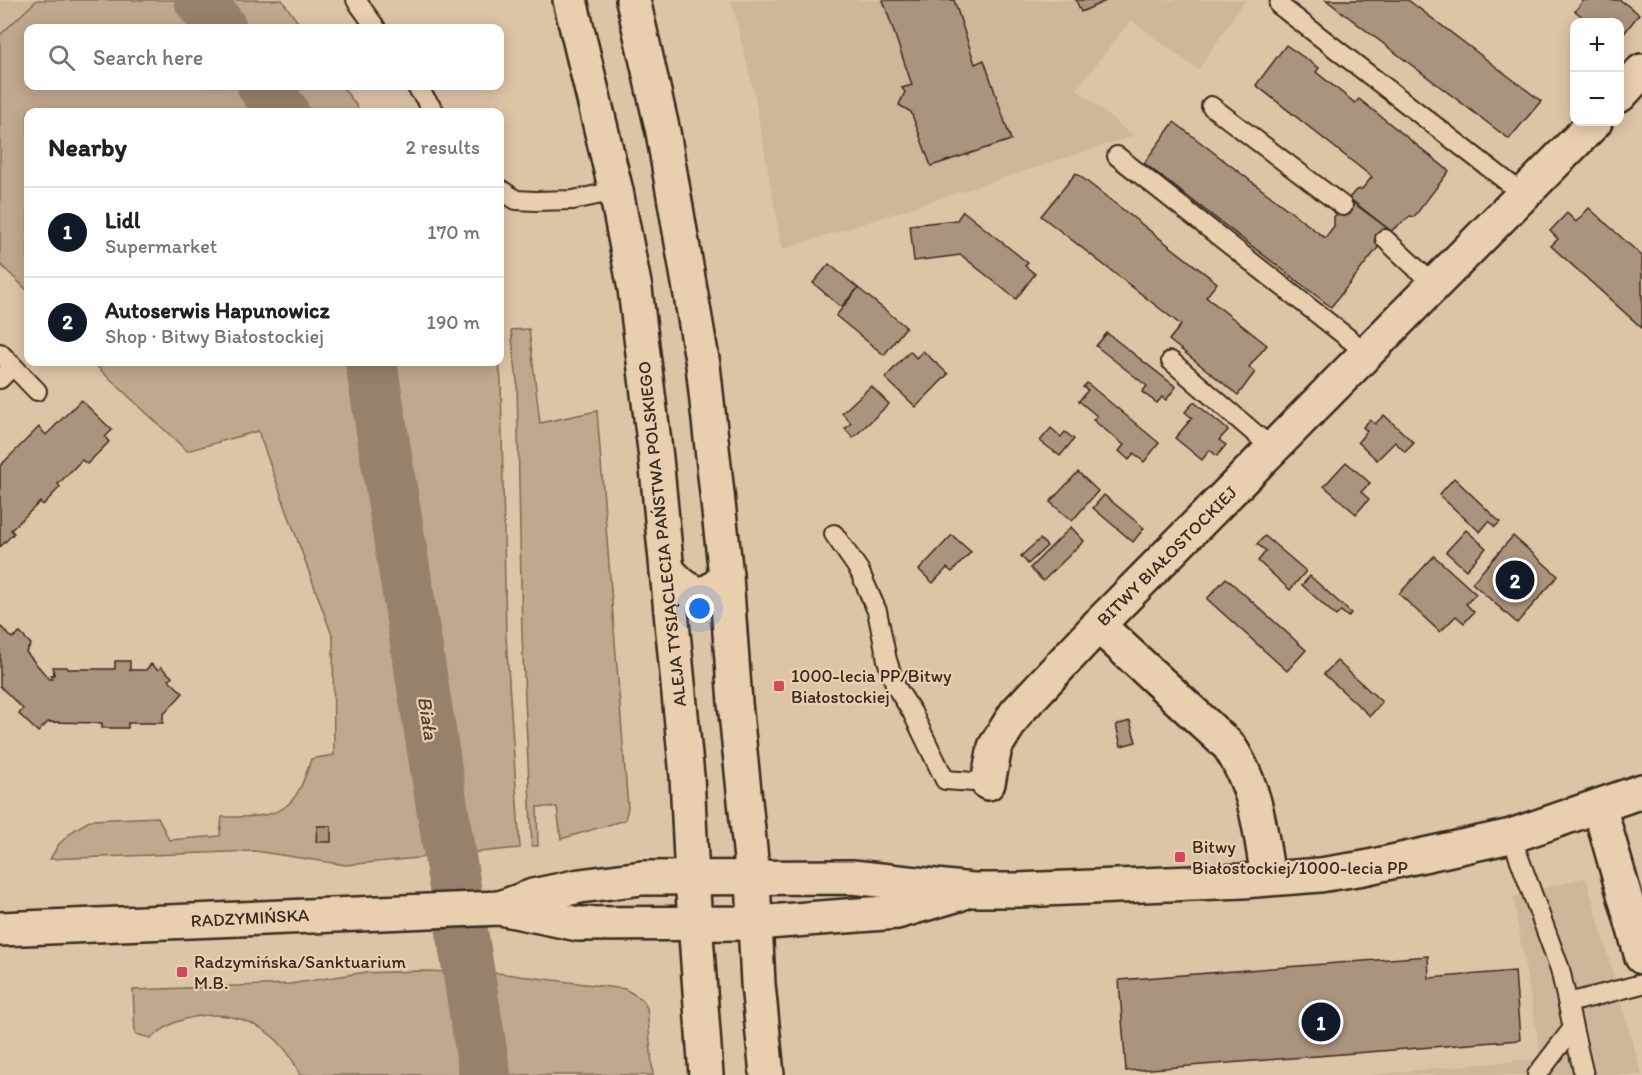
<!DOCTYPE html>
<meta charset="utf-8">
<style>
body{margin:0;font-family:Itim,sans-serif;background:#f2f2f2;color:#202124}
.controls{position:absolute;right:18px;top:18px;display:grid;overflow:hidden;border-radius:12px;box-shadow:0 3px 15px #0003}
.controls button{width:54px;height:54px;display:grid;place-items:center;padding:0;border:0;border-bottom:2px solid #e0e0e0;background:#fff;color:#202124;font:30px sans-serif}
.you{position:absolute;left:700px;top:609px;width:21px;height:21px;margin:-15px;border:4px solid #fff;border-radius:50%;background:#1a73e8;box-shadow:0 0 0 9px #1a73e833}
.badge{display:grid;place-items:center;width:39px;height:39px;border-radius:50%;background:#111827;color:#fff;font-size:20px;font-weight:700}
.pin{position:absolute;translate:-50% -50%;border:3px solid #fff;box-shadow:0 2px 6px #0006}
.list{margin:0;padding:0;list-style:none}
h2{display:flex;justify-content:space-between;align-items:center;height:78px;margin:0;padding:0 24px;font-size:26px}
h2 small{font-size:20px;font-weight:400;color:#757577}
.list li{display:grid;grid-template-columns:39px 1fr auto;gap:18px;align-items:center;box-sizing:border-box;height:90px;padding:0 24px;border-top:2px solid #e0e0e0}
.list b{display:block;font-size:22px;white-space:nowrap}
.list p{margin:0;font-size:20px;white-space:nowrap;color:#757577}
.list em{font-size:20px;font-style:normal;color:#757577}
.icon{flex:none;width:33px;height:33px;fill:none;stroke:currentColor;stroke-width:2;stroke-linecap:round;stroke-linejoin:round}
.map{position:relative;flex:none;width:1642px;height:1075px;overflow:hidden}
.search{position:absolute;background:#fff;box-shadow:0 3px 15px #0003;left:24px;top:24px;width:480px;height:66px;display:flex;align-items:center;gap:15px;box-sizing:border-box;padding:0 21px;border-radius:12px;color:#757577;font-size:22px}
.panel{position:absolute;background:#fff;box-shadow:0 3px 15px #0003;left:24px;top:108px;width:480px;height:258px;border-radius:12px}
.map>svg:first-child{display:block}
.built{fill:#cfb69a}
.green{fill:#c0a88e;stroke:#7e6956;stroke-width:1.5}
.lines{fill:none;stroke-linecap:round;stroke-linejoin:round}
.river{stroke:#97816b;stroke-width:52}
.building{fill:#ab947d;stroke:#3b2a1e;stroke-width:1.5}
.lane-casing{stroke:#3b2a1e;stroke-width:22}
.street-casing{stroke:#3b2a1e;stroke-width:38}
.secondary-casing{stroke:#3b2a1e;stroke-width:38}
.lane{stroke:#e9ceb0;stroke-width:18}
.street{stroke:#e9ceb0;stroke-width:33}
.secondary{stroke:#e9ceb0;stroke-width:33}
.poi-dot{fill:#d1495b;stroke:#e9ceb0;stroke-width:2}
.labels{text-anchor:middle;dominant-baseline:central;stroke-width:4.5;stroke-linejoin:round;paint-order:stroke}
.street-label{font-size:18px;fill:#3b2a1e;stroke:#e9ceb0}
.poi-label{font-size:18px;fill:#3b2a1e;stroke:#e9ceb0;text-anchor:start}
.water-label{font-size:20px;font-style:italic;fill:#524031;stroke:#e9ceb0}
</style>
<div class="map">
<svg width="1642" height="1075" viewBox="0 0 1642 1075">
<rect width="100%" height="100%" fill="#dec4a7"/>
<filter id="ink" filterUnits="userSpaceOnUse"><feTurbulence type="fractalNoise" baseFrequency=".0167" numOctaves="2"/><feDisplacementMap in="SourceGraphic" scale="12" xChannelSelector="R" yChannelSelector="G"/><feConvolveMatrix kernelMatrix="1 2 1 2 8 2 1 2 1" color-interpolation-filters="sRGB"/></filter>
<g filter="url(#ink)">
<!-- built -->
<g class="built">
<polygon points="0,0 37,0 0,35"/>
<polygon points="731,0 1245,0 1198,70 1131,20 1077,89 1133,136 782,250 755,97"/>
<polygon points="1586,877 1642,1075 1368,1075 1541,1058 1513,897"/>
</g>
<!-- green -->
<g class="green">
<polygon points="37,0 282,0 302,28 28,28 28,86 342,86 361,112 28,112 28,291 0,264 0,35"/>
<polygon points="529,329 540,423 597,411 628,808 625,820 561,839 557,807 537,807 538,846 532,846 522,635 517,381 511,330"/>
<path d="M92,362H499L501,381L506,636L520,848L346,865L255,851L50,859L59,844L74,830L91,820L158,817L169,840L220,836L222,817C278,817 294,816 311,759L334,755L333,638L258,431L187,451Z"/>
<path d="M420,971L497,973L625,989L642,999L647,1008L653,1075H300C279,1025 229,1004 179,1021C169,1024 159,1032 151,1038L135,1034L133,990L290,984L360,973Z"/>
</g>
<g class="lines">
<!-- river -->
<g class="river">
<polyline points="200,0 221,28"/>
<polyline points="263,86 283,112"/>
<path d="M371,362C410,599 445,837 485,1075"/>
</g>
</g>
<!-- building -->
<g class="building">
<polygon points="883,0 954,0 975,64 984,60 1011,140 931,166 911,112 899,105 905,92 902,88 912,85"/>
<polygon points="1076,0 1108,0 1081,12"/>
<polygon points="1326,0 1408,0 1541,101 1509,139"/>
<polygon points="1584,0 1620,0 1639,14 1620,39 1620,22 1589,22 1575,11"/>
<polygon points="1286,45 1319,68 1316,72 1355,103 1359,99 1449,171 1414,217 1410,216 1391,231 1349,198 1356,190 1362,189 1372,177 1256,85"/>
<polygon points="1174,122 1325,238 1334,226 1334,217 1348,199 1391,231 1331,307 1144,163"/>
<polygon points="1076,173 1217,283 1206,297 1267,345 1249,367 1255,372 1238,395 1169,340 1181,325 1041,216"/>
<polygon points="1589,208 1642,256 1642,328 1551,246 1558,239 1550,231 1567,213 1576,222"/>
<polygon points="963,211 1028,263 1025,266 1035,274 1016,299 961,255 914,261 910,225 957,220"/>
<polygon points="829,264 858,288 841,307 813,283"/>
<polygon points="858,288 906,327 884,355 836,316"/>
<polygon points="1107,333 1176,387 1166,400 1162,397 1157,403 1142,392 1147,386 1096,346"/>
<polygon points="910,351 916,358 923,351 948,374 916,407 885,378"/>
<polygon points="1087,383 1159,443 1144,462 1134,453 1129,460 1119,451 1124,445 1093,420 1097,416 1079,401 1088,390 1083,387"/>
<polygon points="871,386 889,404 853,438 845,429 851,423 842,413"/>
<polygon points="81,400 112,430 105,437 109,442 87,464 82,460 58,484 60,487 43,505 40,502 11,530 14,533 0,547 0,466 39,427 46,435"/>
<polygon points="1194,402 1228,430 1219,440 1226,445 1217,456 1210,450 1202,460 1175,438 1192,418 1185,412"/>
<polygon points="1384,415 1414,443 1405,452 1395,442 1377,460 1358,442 1367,431 1363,427 1370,420 1375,424"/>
<polygon points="1051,428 1061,437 1065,432 1074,439 1060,456 1040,441"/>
<polygon points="1346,462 1370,483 1361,492 1369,499 1356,514 1324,486"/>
<polygon points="1078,472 1098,491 1072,521 1050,502"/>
<polygon points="1454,478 1500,522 1495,527 1489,521 1480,532 1439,495"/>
<polygon points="1104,495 1144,528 1133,542 1093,508"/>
<polygon points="1071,527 1084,541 1043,581 1030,568"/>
<polygon points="1466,530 1486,548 1466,570 1446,552"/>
<polygon points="952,535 971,552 952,572 947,568 933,583 919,570"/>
<polygon points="1265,536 1306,571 1290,590 1258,561 1266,551 1257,544"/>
<polygon points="1513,536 1558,576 1517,623 1472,583"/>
<polygon points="1040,539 1047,546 1028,564 1021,556"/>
<polygon points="1434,556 1476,594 1466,604 1474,612 1464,623 1456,616 1440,632 1399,594"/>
<polygon points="1310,576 1351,613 1348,617 1341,611 1336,616 1302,585"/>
<polygon points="1226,578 1306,650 1287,671 1207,599"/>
<polygon points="0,626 12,638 20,633 31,644 26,652 49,679 52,679 51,675 54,675 53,667 67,667 68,669 115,669 115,661 130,661 130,670 146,670 151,664 158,670 161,667 172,677 169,680 183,693 163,715 163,723 128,723 128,728 102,728 102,723 48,722 38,732 19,714 23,709 0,686"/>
<polygon points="1337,661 1382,702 1370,716 1324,674"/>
<polygon points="1130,721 1136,742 1121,746 1116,725"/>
<polygon points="317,826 331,826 331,842 316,842"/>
<polygon points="1428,956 1429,978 1515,971 1520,1040 1126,1071 1119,980"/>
</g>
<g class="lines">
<defs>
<g id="lane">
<polyline points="356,0 376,28"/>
<polyline points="1279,5 1523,194"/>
<polyline points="416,86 435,112"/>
<polyline points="1211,106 1343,206"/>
<polyline points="1117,156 1367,353"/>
<polyline points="500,189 516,200 535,201 573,200 616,191"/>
<polyline points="1385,239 1434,285"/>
<polyline points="0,353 13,366 0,379"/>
<polyline points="1171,361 1273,449"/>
<polyline points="13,366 37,391"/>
<polyline points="834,534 859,570 877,611 887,660 896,687 912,712 945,780 988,783"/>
<polyline points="1511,836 1560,969 1573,1028 1537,1075"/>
<polyline points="1568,1003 1642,984"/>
<polyline points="1573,1028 1584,1075"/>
</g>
<g id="street">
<polyline points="1620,95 1642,71"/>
<path d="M1098,625L1229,746C1257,789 1260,829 1268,878"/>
<polyline points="988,783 995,747 1016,713 1104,619 1595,122"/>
<polyline points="1599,806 1642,957"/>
</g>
<g id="secondary">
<polyline points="570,0 616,191 635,289 656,458 687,776 692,879 706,1075"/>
<polyline points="633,0 663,132 703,365 726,576 735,703 753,879 758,984 767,1075"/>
<path d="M667,570C688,593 703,605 726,576"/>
<polyline points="500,908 533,896 580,886 642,878 852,877 972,890 1017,890 1243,881 1320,875 1364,868 1511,836 1642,791"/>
<polyline points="0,929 500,908 578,924 755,923 897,912 959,894"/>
</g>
</defs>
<!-- lane casing -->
<use href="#lane" class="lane-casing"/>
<!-- street casing -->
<use href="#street" class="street-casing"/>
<!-- secondary casing -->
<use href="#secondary" class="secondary-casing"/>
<!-- lane -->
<use href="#lane" class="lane"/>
<!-- street -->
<use href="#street" class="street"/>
<!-- secondary -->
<use href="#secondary" class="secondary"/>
</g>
</g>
<!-- markers -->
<g class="poi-dot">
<rect x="773" y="680" width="12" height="12" rx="3"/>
<rect x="1174" y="851" width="12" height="12" rx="3"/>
<rect x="176" y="966" width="12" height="12" rx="3"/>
</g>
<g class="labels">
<!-- street labels -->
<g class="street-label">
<text transform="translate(662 534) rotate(-96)">ALEJA TYSIĄCLECIA PAŃSTWA POLSKIEGO</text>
<text transform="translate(1167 556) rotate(-45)">BITWY BIAŁOSTOCKIEJ</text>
<text transform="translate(250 918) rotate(-3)">RADZYMIŃSKA</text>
</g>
<!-- poi labels -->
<g class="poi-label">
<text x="791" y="676">1000-lecia PP/Bitwy<tspan x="791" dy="21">Białostockiej</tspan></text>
<text x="1192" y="847">Bitwy<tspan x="1192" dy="21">Białostockiej/1000-lecia PP</tspan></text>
<text x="194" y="962">Radzymińska/Sanktuarium<tspan x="194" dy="21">M.B.</tspan></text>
</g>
<!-- water labels -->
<g class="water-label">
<text transform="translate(428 718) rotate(81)">Biała</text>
</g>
</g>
</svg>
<div class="controls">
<button>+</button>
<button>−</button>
</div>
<div class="you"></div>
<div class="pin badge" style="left:1321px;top:1022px">1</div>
<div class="pin badge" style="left:1515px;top:580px">2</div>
<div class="search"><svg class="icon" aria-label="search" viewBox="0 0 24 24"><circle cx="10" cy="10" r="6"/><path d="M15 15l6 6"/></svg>Search here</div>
<section class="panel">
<h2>Nearby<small>2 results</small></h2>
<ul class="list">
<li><span class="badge">1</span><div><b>Lidl</b><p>Supermarket</p></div><em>170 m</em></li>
<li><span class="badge">2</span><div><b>Autoserwis Hapunowicz</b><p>Shop · Bitwy Białostockiej</p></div><em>190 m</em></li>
</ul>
</section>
</div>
